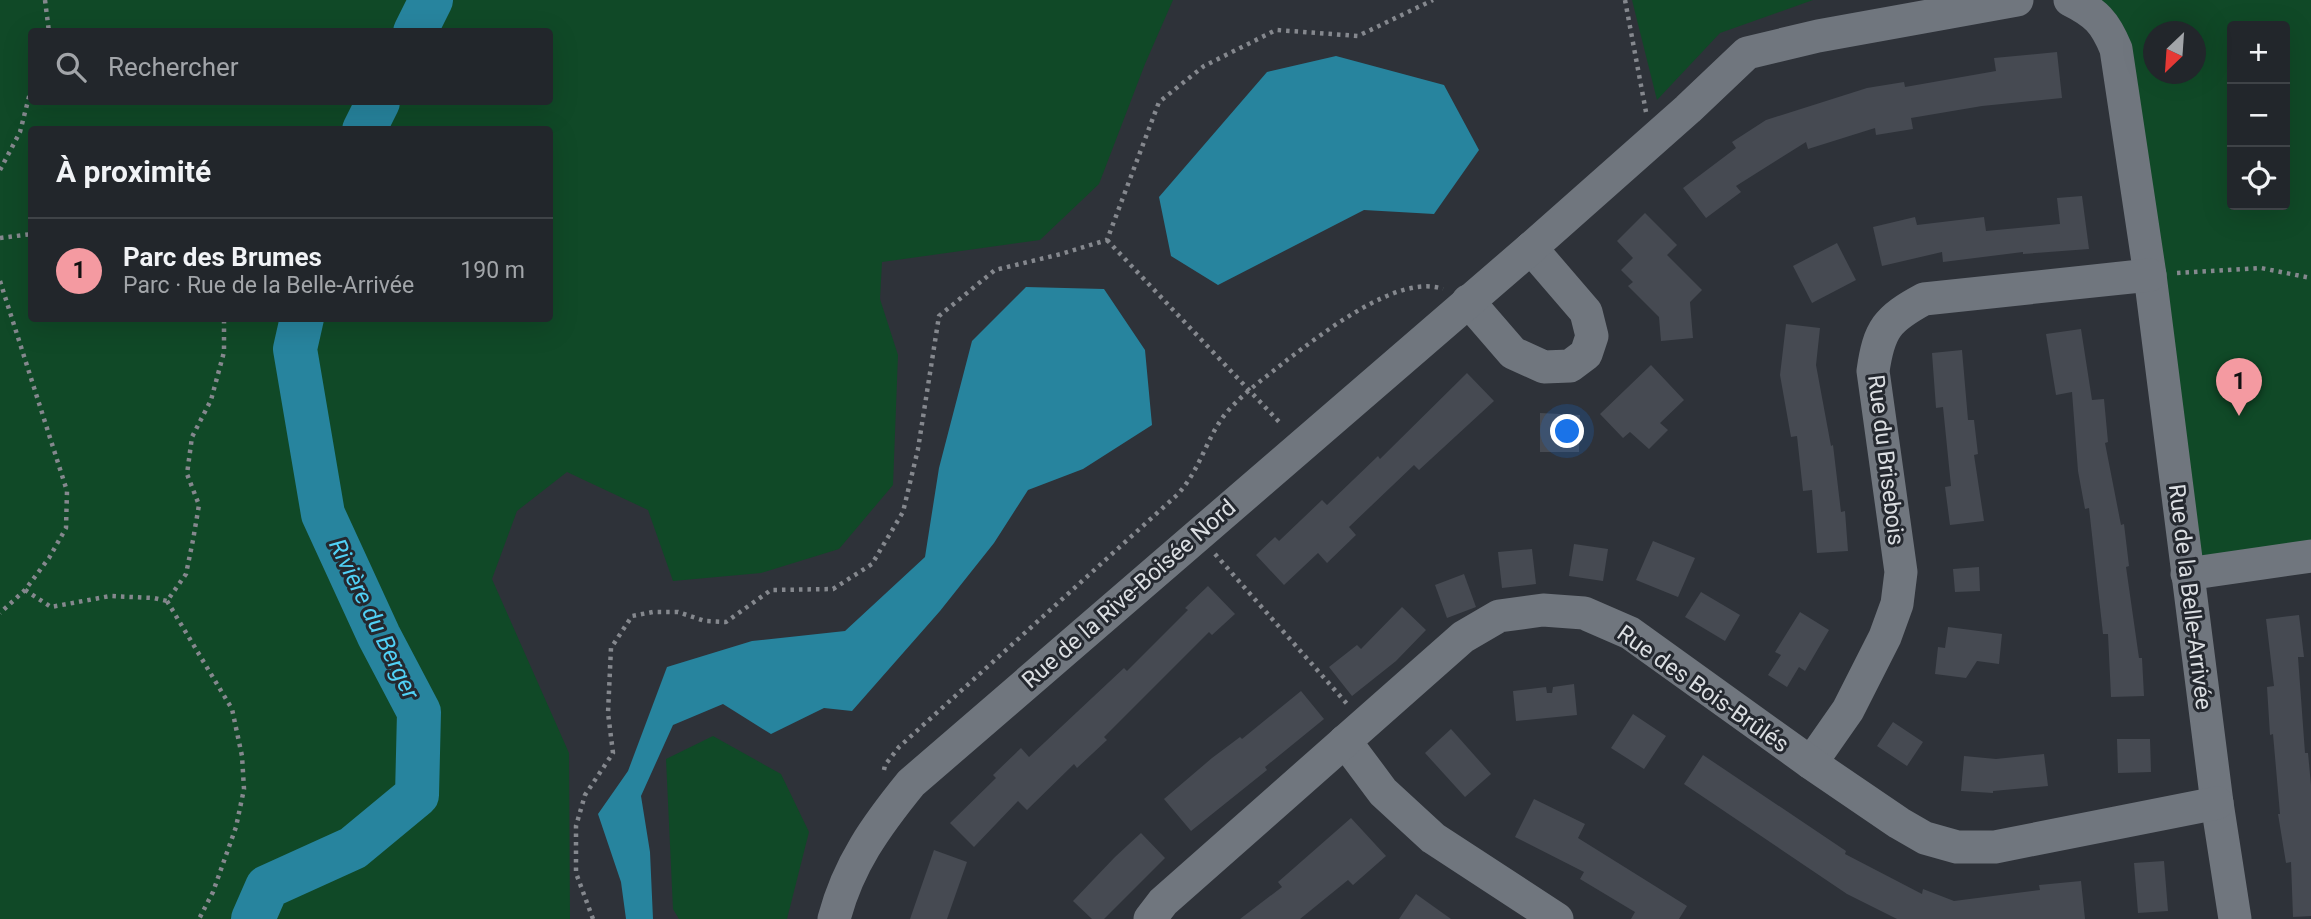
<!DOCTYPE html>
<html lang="fr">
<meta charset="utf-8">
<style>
body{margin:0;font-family:Roboto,sans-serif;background:#2e3237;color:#f1f3f6}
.controls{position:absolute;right:21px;top:21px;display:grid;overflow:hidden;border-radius:7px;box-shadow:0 7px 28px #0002}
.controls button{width:63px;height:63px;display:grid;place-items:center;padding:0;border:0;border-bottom:2px solid #3f4347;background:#22262b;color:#f1f3f6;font:35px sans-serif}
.compass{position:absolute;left:2143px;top:21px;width:63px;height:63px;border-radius:50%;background:#22262b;box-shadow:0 7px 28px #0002;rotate:205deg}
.you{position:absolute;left:1568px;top:432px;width:24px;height:24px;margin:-18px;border:5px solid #fff;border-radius:50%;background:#1a73e8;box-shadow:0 0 0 10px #1a73e833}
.badge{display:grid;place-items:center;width:46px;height:46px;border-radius:50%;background:#f49aa1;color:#111;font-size:23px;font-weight:700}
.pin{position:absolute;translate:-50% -58px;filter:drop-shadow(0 2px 4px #0008)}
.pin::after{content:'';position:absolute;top:37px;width:24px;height:21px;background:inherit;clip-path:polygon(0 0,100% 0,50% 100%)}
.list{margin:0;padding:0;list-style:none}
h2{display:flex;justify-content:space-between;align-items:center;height:91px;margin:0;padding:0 28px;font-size:30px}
h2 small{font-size:23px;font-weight:400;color:#a2a5a9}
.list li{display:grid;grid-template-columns:46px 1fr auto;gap:21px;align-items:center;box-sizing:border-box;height:105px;padding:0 28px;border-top:2px solid #3f4347}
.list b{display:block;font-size:26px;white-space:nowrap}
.list p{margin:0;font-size:23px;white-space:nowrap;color:#a2a5a9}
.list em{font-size:23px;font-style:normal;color:#a2a5a9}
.icon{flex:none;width:38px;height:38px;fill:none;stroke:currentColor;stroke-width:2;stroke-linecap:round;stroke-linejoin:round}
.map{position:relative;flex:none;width:2311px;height:919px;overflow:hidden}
.search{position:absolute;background:#22262b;box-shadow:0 7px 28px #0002;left:28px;top:28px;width:525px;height:77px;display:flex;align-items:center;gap:18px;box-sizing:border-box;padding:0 24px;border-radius:7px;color:#a2a5a9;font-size:26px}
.panel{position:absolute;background:#22262b;box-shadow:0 7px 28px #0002;left:28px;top:126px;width:525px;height:196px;border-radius:7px}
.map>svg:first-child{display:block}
.green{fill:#104927;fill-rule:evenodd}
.water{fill:#27849e}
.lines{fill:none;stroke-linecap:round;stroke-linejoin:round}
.river{stroke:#27849e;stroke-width:44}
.building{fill:#464a52}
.path{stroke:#85888e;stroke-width:4.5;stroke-dasharray:3.5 5;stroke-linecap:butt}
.minor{stroke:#70767e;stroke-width:33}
.labels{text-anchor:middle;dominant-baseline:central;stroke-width:6;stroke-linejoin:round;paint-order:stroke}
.street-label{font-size:23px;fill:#dbdee2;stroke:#24282f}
.water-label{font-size:24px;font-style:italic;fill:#51d1f6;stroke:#24282f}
</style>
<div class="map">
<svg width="2311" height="919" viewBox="0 0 2311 919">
<rect width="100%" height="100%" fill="#2e3239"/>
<!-- green -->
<g class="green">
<path d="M0,0H1173L1145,64L1099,184L1040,240L882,262L880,299L898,355L893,485L839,549L761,573L673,581L648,510L567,472L517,511L492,579L569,753L570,919H0ZM32,32H550V102H32ZM32,130H550V318H32Z"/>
<polygon points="1632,0 1813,0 1720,33 1657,100"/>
<path d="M2070,0H2311V556L2187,574L2116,49ZM2232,26H2285V205H2232ZM2154,32H2196V74H2154Z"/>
<polygon points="713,736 781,774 809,832 787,919 679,919 673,909 666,759"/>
</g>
<!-- water -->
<g class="water">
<polygon points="1336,56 1444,85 1479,150 1434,214 1364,210 1218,285 1171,256 1159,197 1267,72"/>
<polygon points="1026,287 1104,289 1145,350 1152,425 1083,469 1028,490 994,543 940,611 852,711 824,708 771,734 723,704 673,725 641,796 650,852 653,919 626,919 621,882 598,814 628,771 667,667 752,641 845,631 925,557 939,468 972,341"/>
</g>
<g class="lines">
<!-- river -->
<g class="river">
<polyline points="415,32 431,0"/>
<polyline points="364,130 378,102"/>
<polyline points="253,919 267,887 353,848 417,795 419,712 379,636 323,514 295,349 302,318"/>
</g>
</g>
<!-- building -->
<g class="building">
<polygon points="2057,52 2062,98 1982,106 1911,118 1913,129 1876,135 1875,128 1808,149 1806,142 1736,186 1741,192 1706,218 1683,188 1736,148 1732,142 1766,120 1867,88 1904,82 1905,87 1996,71 1994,58"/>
<polygon points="2082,196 2089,249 2023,254 2023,252 1943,262 1942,252 1882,266 1873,227 1915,217 1917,225 1984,217 1986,231 2060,224 2057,198"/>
<polygon points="1645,213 1677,245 1667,255 1702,290 1690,302 1693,338 1661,341 1659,317 1628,286 1633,282 1621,270 1633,258 1617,241"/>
<polygon points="1837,243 1856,280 1812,303 1793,266"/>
<polygon points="1786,324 1820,328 1816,365 1831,446 1833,445 1841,512 1845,511 1848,551 1817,553 1812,490 1803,491 1797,436 1791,437 1780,375"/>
<polygon points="2081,329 2092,400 2104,399 2108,442 2105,443 2121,525 2124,524 2129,566 2126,567 2139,658 2142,658 2144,696 2111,697 2108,634 2103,634 2089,508 2085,509 2078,471 2072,392 2056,395 2046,334"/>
<polygon points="1962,350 1968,420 1974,420 1978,454 1974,455 1984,521 1950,525 1945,487 1951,486 1943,407 1936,408 1932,353"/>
<polygon points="1651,365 1684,400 1660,423 1668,430 1649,449 1630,432 1623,438 1600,414"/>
<polygon points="1467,373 1494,401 1419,470 1414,465 1349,527 1356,535 1327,563 1318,553 1284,585 1256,555 1275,537 1279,541 1322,500 1327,505 1378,456 1380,459"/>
<polygon points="1540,413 1580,415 1579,452 1540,452"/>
<polygon points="1653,541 1695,558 1678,597 1636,580"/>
<polygon points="1574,544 1608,549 1603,581 1569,576"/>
<polygon points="1532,549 1536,584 1502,588 1498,552"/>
<polygon points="1979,567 1980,591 1955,592 1953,569"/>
<polygon points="1464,574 1476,607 1447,618 1435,585"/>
<polygon points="1208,586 1235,614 1212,635 1209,632 1104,737 1107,740 1077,768 1074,764 1027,810 1018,801 974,847 950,823 996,778 993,775 1021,748 1029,757 1124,668 1127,671 1188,610 1185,608"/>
<polygon points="1701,592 1740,615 1725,641 1685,617"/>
<polygon points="1402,607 1426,630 1396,661 1352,696 1329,667 1357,645 1361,649"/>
<polygon points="1800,612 1829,630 1805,671 1799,667 1787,687 1768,675 1781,655 1775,652"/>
<polygon points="2299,615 2304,657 2298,657 2305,753 2308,753 2311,785 2311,916 2293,917 2291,862 2286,863 2278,814 2280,814 2273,734 2270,735 2267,687 2274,686 2266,619"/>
<polygon points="1948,627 2002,634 1999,664 1977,661 1966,678 1935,674 1938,647 1945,648"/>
<polygon points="1574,684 1577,715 1516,721 1513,691 1546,687 1547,693 1552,693 1553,687"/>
<polygon points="1301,691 1324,719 1265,767 1267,770 1191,831 1164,799 1212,758 1240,737 1242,739"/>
<polygon points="1633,714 1666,736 1644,769 1611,748"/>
<polygon points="1893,722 1923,742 1907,766 1877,746"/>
<polygon points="1451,729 1491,774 1465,797 1425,753"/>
<polygon points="2117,739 2150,739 2151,772 2118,773"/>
<polygon points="2044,754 2048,786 1993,791 1993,793 1961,791 1964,756 1996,759"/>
<polygon points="1703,755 1846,851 1845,854 1922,894 1923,889 1954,901 2040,890 2039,885 2081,881 2085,919 1897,919 1847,894 1684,784"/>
<polygon points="1534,799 1585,824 1578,838 1687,906 1679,919 1631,919 1635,912 1580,879 1584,872 1515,837"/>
<polygon points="1351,818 1386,856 1353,885 1348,880 1300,919 1240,919 1282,887 1278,882"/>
<polygon points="1141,833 1165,858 1104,919 1092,919 1073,901 1115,857"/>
<polygon points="934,850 967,862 947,919 910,919"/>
<polygon points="2164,861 2168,911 2138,913 2134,863"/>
<polygon points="1416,894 1451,919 1399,919"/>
</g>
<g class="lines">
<!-- path -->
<g class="path">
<polyline points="45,0 49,32"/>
<polyline points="1625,0 1646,112"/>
<polyline points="0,170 20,132 32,85"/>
<polyline points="0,238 32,234"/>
<polyline points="1107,240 1282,425"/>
<polyline points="2177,273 2261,268 2311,278"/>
<polyline points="0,281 67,491 66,528 49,558 25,590 0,613"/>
<polyline points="1215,554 1348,705"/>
<polyline points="25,590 51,607 110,596 154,598 167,601 186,574 193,540 199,505 187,474 192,437 211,400 224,352 224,318"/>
<polyline points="167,601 232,709 242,756 244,789 236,827 213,892 199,919"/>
<path d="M884,770L885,765L899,747L1177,495C1200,470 1205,442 1223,417C1241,394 1265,378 1287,360C1322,334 1398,273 1443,289"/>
<polyline points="593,919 576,873 576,826 585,795 613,753 608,713 611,648 632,616 653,612 678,612 705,621 726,622 771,590 833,589 872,564 903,512 918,449 939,316 995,270 1061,254 1107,240 1159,102 1204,66 1276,30 1358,36 1433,0"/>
</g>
<!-- minor -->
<g class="minor">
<path d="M2070,0C2096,13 2105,22 2116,49L2150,275L2217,803L2235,919"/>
<polyline points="1468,301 1513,353 1544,367 1570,366 1586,354 1592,336 1586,312 1531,248"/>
<polyline points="2187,574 2311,556"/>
<polyline points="1345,741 1383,792 1433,838 1557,919"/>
<path d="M1811,763L1848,710L1885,637L1897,604L1901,572L1873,371C1879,329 1887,319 1924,299L2150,275"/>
<path d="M834,919C848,865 876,826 911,783L1531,248L1688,109L1747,53L1818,36L2017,0"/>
<polyline points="1150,919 1163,902 1463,637 1499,616 1543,610 1584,613 1630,633 1811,763 1899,823 1925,838 1957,847 1995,847 2217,803"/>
</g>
</g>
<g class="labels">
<!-- street labels -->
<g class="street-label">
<text transform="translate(1886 460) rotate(83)">Rue du Brisebois</text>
<text transform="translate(1129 594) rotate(-41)">Rue de la Rive-Boisée Nord</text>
<text transform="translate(2190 597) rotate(83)">Rue de la Belle-Arrivée</text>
<text transform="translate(1703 689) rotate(35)">Rue des Bois-Brûlés</text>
</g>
<!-- water labels -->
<g class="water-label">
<text transform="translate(374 619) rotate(64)">Rivière du Berger</text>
</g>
</g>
</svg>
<div class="controls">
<button>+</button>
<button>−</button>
<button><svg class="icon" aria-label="locate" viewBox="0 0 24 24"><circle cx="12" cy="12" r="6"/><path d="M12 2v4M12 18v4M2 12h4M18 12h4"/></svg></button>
</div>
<svg class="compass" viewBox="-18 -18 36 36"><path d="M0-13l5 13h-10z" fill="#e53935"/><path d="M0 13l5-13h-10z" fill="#a2a5a9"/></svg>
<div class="you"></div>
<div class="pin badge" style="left:2239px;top:416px">1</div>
<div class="search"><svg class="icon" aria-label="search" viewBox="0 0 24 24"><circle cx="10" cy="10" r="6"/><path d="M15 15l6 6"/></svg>Rechercher</div>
<section class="panel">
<h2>À proximité<small></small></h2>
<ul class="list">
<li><span class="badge">1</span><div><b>Parc des Brumes</b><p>Parc · Rue de la Belle-Arrivée</p></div><em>190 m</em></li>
</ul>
</section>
</div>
